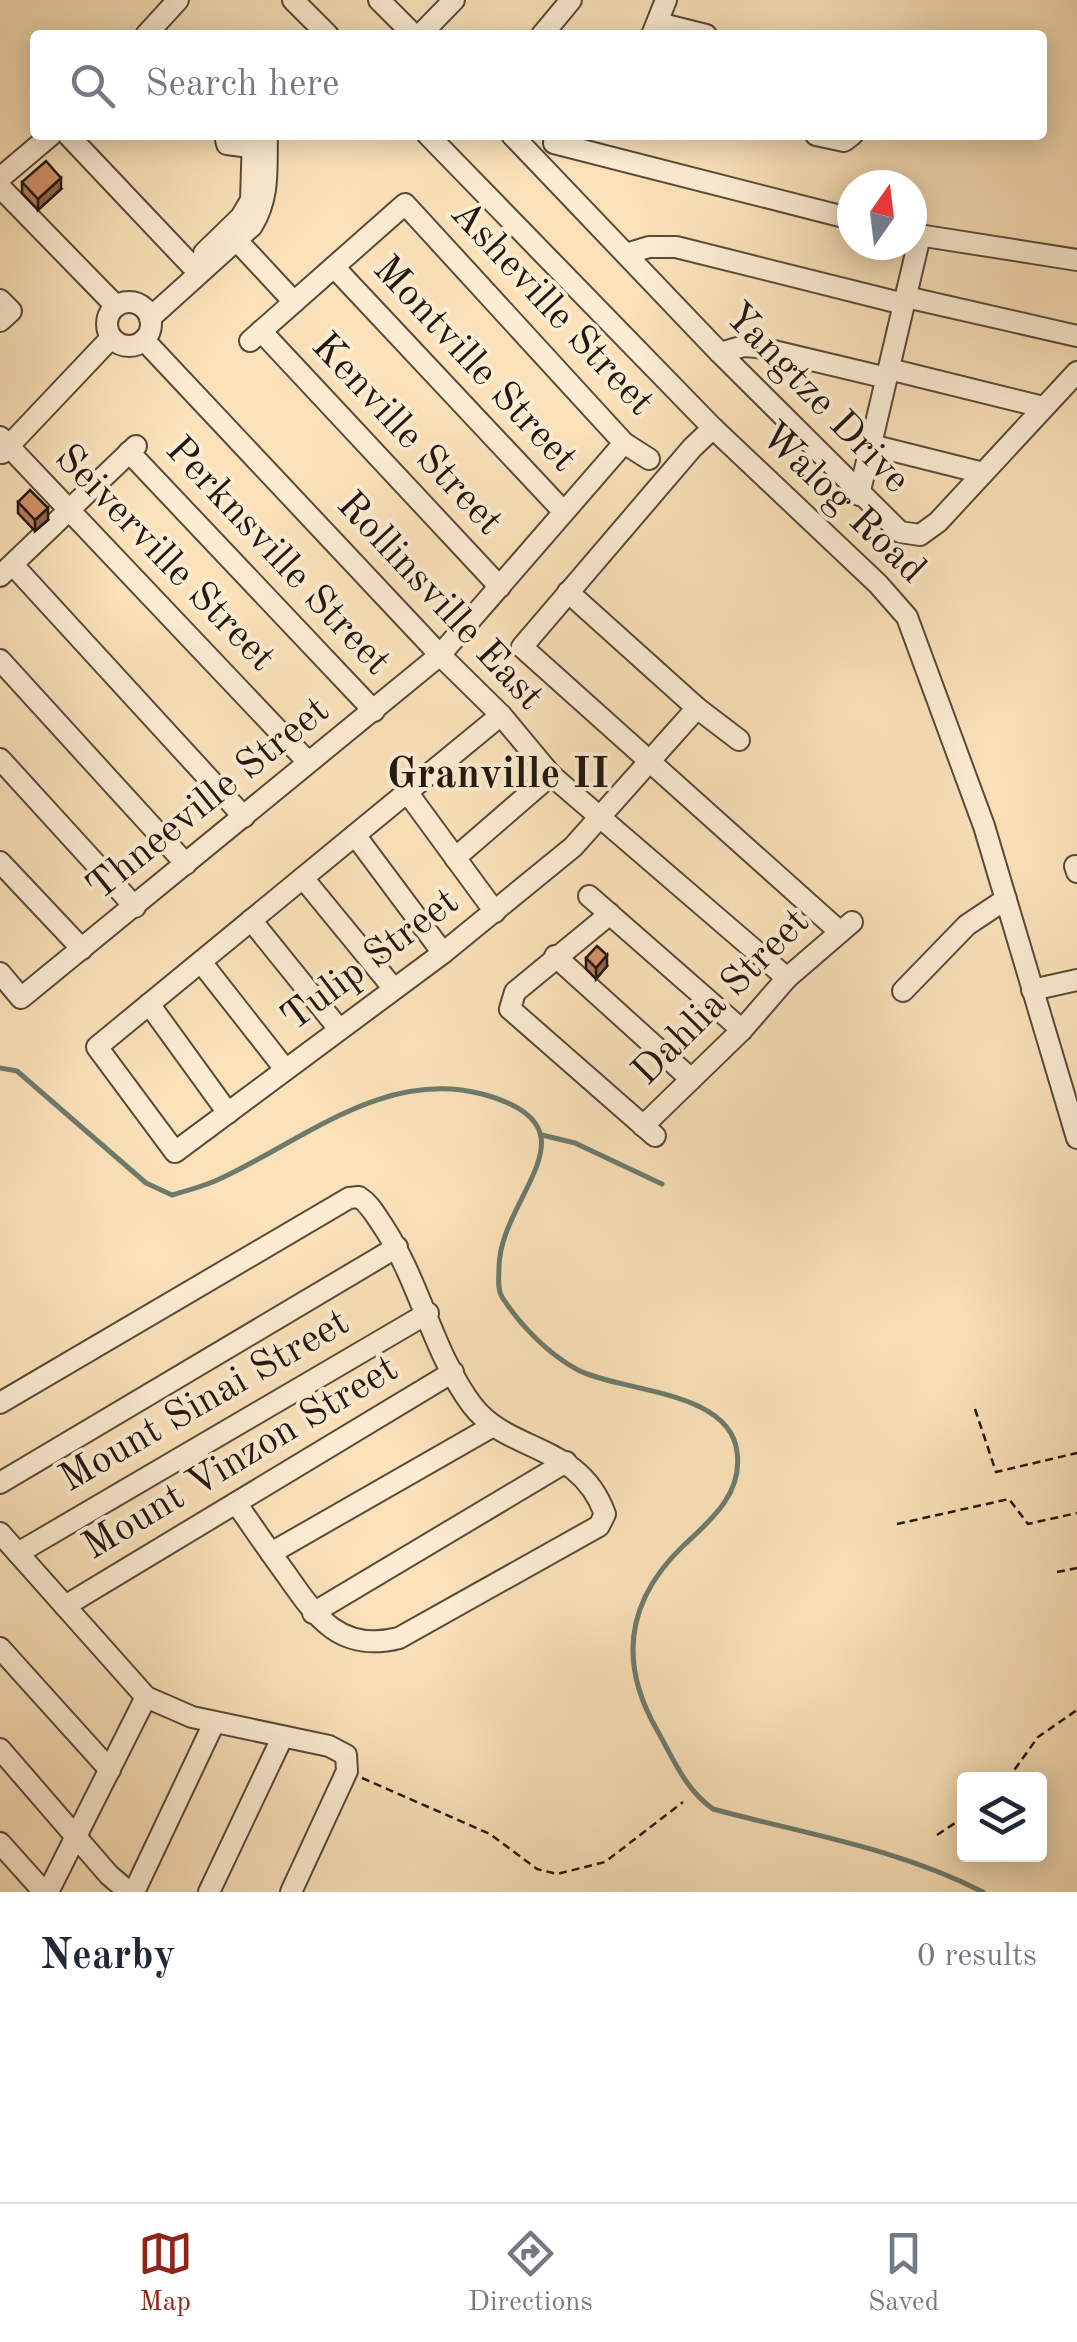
<!DOCTYPE html>
<style>
body{margin:0;font-family:"Old Standard TT",serif;background:#f2f2f3;color:#1f2937}
.controls{position:absolute;right:30px;bottom:30px;display:grid;overflow:hidden;border-radius:10px;box-shadow:0 5px 25px #0003}
.controls button{width:90px;height:90px;display:grid;place-items:center;padding:0;border:0;border-bottom:2px solid #e0e1e3;background:#fff;color:#1f2937;font:50px sans-serif}
.compass{position:absolute;left:837px;top:170px;width:90px;height:90px;border-radius:50%;background:#fff;box-shadow:0 5px 25px #0003;rotate:14deg}
.list{margin:0;padding:0;list-style:none}
h2{display:flex;justify-content:space-between;align-items:center;height:130px;margin:0;padding:0 40px;font-size:42px}
h2 small{font-size:32px;font-weight:400;color:#747a83}
.icon{flex:none;width:55px;height:55px;fill:none;stroke:currentColor;stroke-width:2;stroke-linecap:round;stroke-linejoin:round}
.map{position:relative;flex:none;width:1077px;height:1892px;overflow:hidden}
.search{position:absolute;background:#fff;box-shadow:0 5px 25px #0003;left:30px;right:30px;top:30px;height:110px;display:flex;align-items:center;gap:25px;box-sizing:border-box;padding:0 35px;border-radius:10px;color:#747a83;font-size:38px}
.sheet{height:310px;background:#fff}
nav{display:flex;justify-content:space-around;align-items:center;box-sizing:border-box;height:140px;border-top:2px solid #e0e1e3;background:#fff;font-size:28px;color:#747a83}
nav a{display:grid;justify-items:center;gap:5px}
nav .on{color:#8f2418}
.map>svg:first-child{display:block}
.lines{fill:none;stroke-linecap:round;stroke-linejoin:round}
.stream{stroke:#6d7b6d;stroke-width:5}
.minor-casing{stroke:#594a3b;stroke-width:24}
.path{stroke:#231711;stroke-width:2.5;stroke-dasharray:8 5;stroke-linecap:butt}
.minor{stroke:#fcecd2;stroke-width:20}
.wall{fill:#b67e5a;stroke:#231711;stroke-width:2.5}
.shaded-wall{fill:#94664a;stroke:#231711;stroke-width:2.5}
.building{fill:#d49269;stroke:#231711;stroke-width:2.5}
.labels{text-anchor:middle;dominant-baseline:central;stroke-width:8;stroke-linejoin:round;paint-order:stroke}
.street-label{font-size:40px;fill:#231711;stroke:#fcecd2}
.neighbourhood-label{font-size:42px;font-weight:bold;fill:#231711;stroke:#fcecd2}
</style>
<div class="map">
<svg width="1077" height="1892" viewBox="0 0 1077 1892">
<rect width="100%" height="100%" fill="#fae1b9"/>
<filter id="stains"><feTurbulence type="fractalNoise" baseFrequency=".002" numOctaves="4"/><feColorMatrix values="0 0 0 0 .2 0 0 0 0 .09 0 0 0 0 .02 0 0 0 .5 -.17"/></filter>
<radialGradient id="worn" r=".72"><stop offset=".6" stop-color="#630" stop-opacity="0"/><stop offset="1" stop-color="#630" stop-opacity=".3"/></radialGradient>
<g class="lines">
<!-- stream -->
<g class="stream">
<path d="M0,1068L17,1071L146,1183L172,1195C186,1191 201,1187 215,1181C299,1144 382,1068 482,1094C605,1127 499,1196 499,1268C499,1278 497,1289 502,1297C520,1325 548,1354 578,1370C621,1392 730,1390 737,1452C743,1494 710,1521 683,1546C626,1601 618,1662 657,1730C674,1760 685,1789 713,1809C805,1834 897,1848 983,1892"/>
<polyline points="542,1135 575,1143 662,1184"/>
</g>
<defs>
<g id="minor">
<polyline points="293,0 328,35"/>
<polyline points="379,0 414,35"/>
<polyline points="658,23 706,35"/>
<polyline points="146,35 178,0"/>
<polyline points="420,35 454,0"/>
<polyline points="542,35 571,0"/>
<polyline points="652,35 666,0"/>
<polyline points="68,135 191,265"/>
<polyline points="225,135 227,144 265,149"/>
<polyline points="428,135 713,428 878,584 907,617 984,826 1077,1138"/>
<polyline points="512,135 720,353 900,532 920,535 938,522 1077,372"/>
<polyline points="816,135 844,141 852,135"/>
<polyline points="554,143 852,219"/>
<polyline points="0,178 51,135"/>
<polyline points="0,187 116,306"/>
<polyline points="229,232 294,302"/>
<polyline points="912,234 1077,260"/>
<polyline points="204,253 241,217 251,200 253,135"/>
<polyline points="626,254 649,247 676,247 904,304"/>
<polyline points="334,267 563,511"/>
<polyline points="906,297 1077,336"/>
<polyline points="0,300 11,311 0,321"/>
<circle cx="129" cy="324" r="22"/>
<path d="M150,318L252,226C270,197 266,168 267,135"/>
<polyline points="261,331 500,587"/>
<polyline points="144,340 440,655 501,715 551,775 787,978"/>
<polyline points="250,341 405,204 624,443 649,459"/>
<polyline points="720,353 744,346 757,347 887,378"/>
<polyline points="889,369 1043,407"/>
<polyline points="713,428 692,448 522,647 839,931"/>
<polyline points="0,437 308,762"/>
<polyline points="871,445 983,473"/>
<polyline points="129,452 374,711"/>
<polyline points="2,453 111,338"/>
<polyline points="859,495 920,236"/>
<polyline points="13,565 244,817"/>
<polyline points="0,576 136,446"/>
<polyline points="568,592 697,708 739,740"/>
<polyline points="0,660 186,864"/>
<polyline points="501,715 97,1047 175,1152 443,953 573,847 697,708"/>
<polyline points="0,759 135,907"/>
<polyline points="407,792 495,912"/>
<polyline points="355,835 443,953"/>
<polyline points="455,858 551,775"/>
<polyline points="0,862 82,949"/>
<polyline points="1075,866 1077,872"/>
<polyline points="303,878 394,989"/>
<polyline points="589,896 742,1030"/>
<polyline points="610,914 515,992 510,1009 655,1136"/>
<polyline points="251,920 339,1029"/>
<polyline points="555,956 691,1079"/>
<polyline points="201,962 285,1069"/>
<polyline points="0,973 21,998 440,655 624,443"/>
<polyline points="1032,990 1077,980"/>
<polyline points="903,991 967,925 1006,899"/>
<polyline points="149,1004 228,1113"/>
<polyline points="643,1126 742,1030 787,978 852,922"/>
<path d="M0,1403L349,1198L359,1197C370,1204 376,1216 383,1226C420,1282 433,1353 472,1405C509,1454 579,1442 605,1514L599,1526L399,1638C340,1653 316,1617 286,1574C269,1551 253,1527 236,1503"/>
<polyline points="0,1483 397,1247"/>
<polyline points="0,1533 146,1697 192,1717 329,1746 346,1755 347,1771 291,1892"/>
<polyline points="18,1553 428,1313"/>
<polyline points="271,1553 493,1426"/>
<polyline points="65,1606 453,1372"/>
<polyline points="313,1613 566,1462"/>
<polyline points="0,1648 110,1770"/>
<polyline points="0,1749 109,1875 129,1892"/>
<polyline points="0,1843 44,1892"/>
<polyline points="48,1892 146,1697"/>
<polyline points="134,1892 214,1723"/>
<polyline points="209,1892 282,1738"/>
</g>
</defs>
<!-- minor casing -->
<use href="#minor" class="minor-casing"/>
<!-- path -->
<g class="path">
<polyline points="975,1409 996,1472 1077,1453"/>
<polyline points="897,1524 1009,1499 1028,1524 1077,1513"/>
<polyline points="1057,1572 1077,1568"/>
<polyline points="362,1778 490,1834 537,1869 557,1874 605,1862 683,1802"/>
<polyline points="1007,1780 1038,1737 1077,1710"/>
<polyline points="937,1835 964,1817"/>
</g>
<!-- minor -->
<use href="#minor" class="minor"/>
</g>
<!-- wall -->
<g class="wall">
<polygon points="22,182 61,189 38,210 22,193"/>
<polygon points="18,502 48,520 35,531 18,513"/>
<polygon points="586,958 607,966 596,979 586,969"/>
</g>
<!-- shaded-wall -->
<g class="shaded-wall">
<polygon points="61,178 61,189 38,210 38,199"/>
<polygon points="48,508 48,520 35,531 35,520"/>
<polygon points="607,955 607,966 596,979 596,968"/>
</g>
<!-- building -->
<g class="building">
<polygon points="46,161 61,178 38,199 22,182"/>
<polygon points="30,490 48,508 35,520 18,502"/>
<polygon points="597,946 607,955 596,968 586,958"/>
</g>
<g class="labels">
<!-- street labels -->
<g class="street-label">
<text transform="translate(551 309) rotate(47)">Asheville Street</text>
<text transform="translate(474 365) rotate(47)">Montville Street</text>
<text transform="translate(816 399) rotate(46)">Yangtze Drive</text>
<text transform="translate(406 435) rotate(47)">Kenville Street</text>
<text transform="translate(842 504) rotate(44)">Walog Road</text>
<text transform="translate(277 557) rotate(47)">Perknsville Street</text>
<text transform="translate(164 559) rotate(46)">Seiverville Street</text>
<text transform="translate(439 602) rotate(47)">Rollinsville East</text>
<text transform="translate(209 800) rotate(-39)">Thneeville Street</text>
<text transform="translate(371 961) rotate(-37)">Tulip Street</text>
<text transform="translate(722 998) rotate(-45)">Dahlia Street</text>
<text transform="translate(205 1402) rotate(-30)">Mount Sinai Street</text>
<text transform="translate(241 1459) rotate(-31)">Mount Vinzon Street</text>
</g>
<!-- neighbourhood labels -->
<g class="neighbourhood-label">
<text x="498" y="776">Granville II</text>
</g>
</g>
<rect width="100%" height="100%" filter="url(#stains)"/>
<rect width="100%" height="100%" fill="url(#worn)"/>
</svg>
<div class="controls">
<button><svg class="icon" aria-label="layers" viewBox="0 0 24 24"><path d="M12 4l9 5-9 5-9-5zM3 14l9 5 9-5"/></svg></button>
</div>
<svg class="compass" viewBox="-18 -18 36 36"><path d="M0-13l5 13h-10z" fill="#e53935"/><path d="M0 13l5-13h-10z" fill="#747a83"/></svg>
<div class="search"><svg class="icon" aria-label="search" viewBox="0 0 24 24"><circle cx="10" cy="10" r="6"/><path d="M15 15l6 6"/></svg>Search here</div>
</div>
<section class="sheet">
<h2>Nearby<small>0 results</small></h2>
<ul class="list">
</ul>
</section>
<nav>
<a class="on"><svg class="icon" aria-label="map" viewBox="0 0 24 24"><path d="M3 6l6-2 6 2 6-2v14l-6 2-6-2-6 2zM9 4v14M15 6v14"/></svg>Map</a>
<a><svg class="icon" aria-label="directions" viewBox="0 0 24 24"><path d="M12 3l9 9-9 9-9-9zM9 14v-3h6M13 9l2 2-2 2"/></svg>Directions</a>
<a><svg class="icon" aria-label="saved" viewBox="0 0 24 24"><path d="M7 4h10v16l-5-4-5 4z"/></svg>Saved</a>
</nav>
